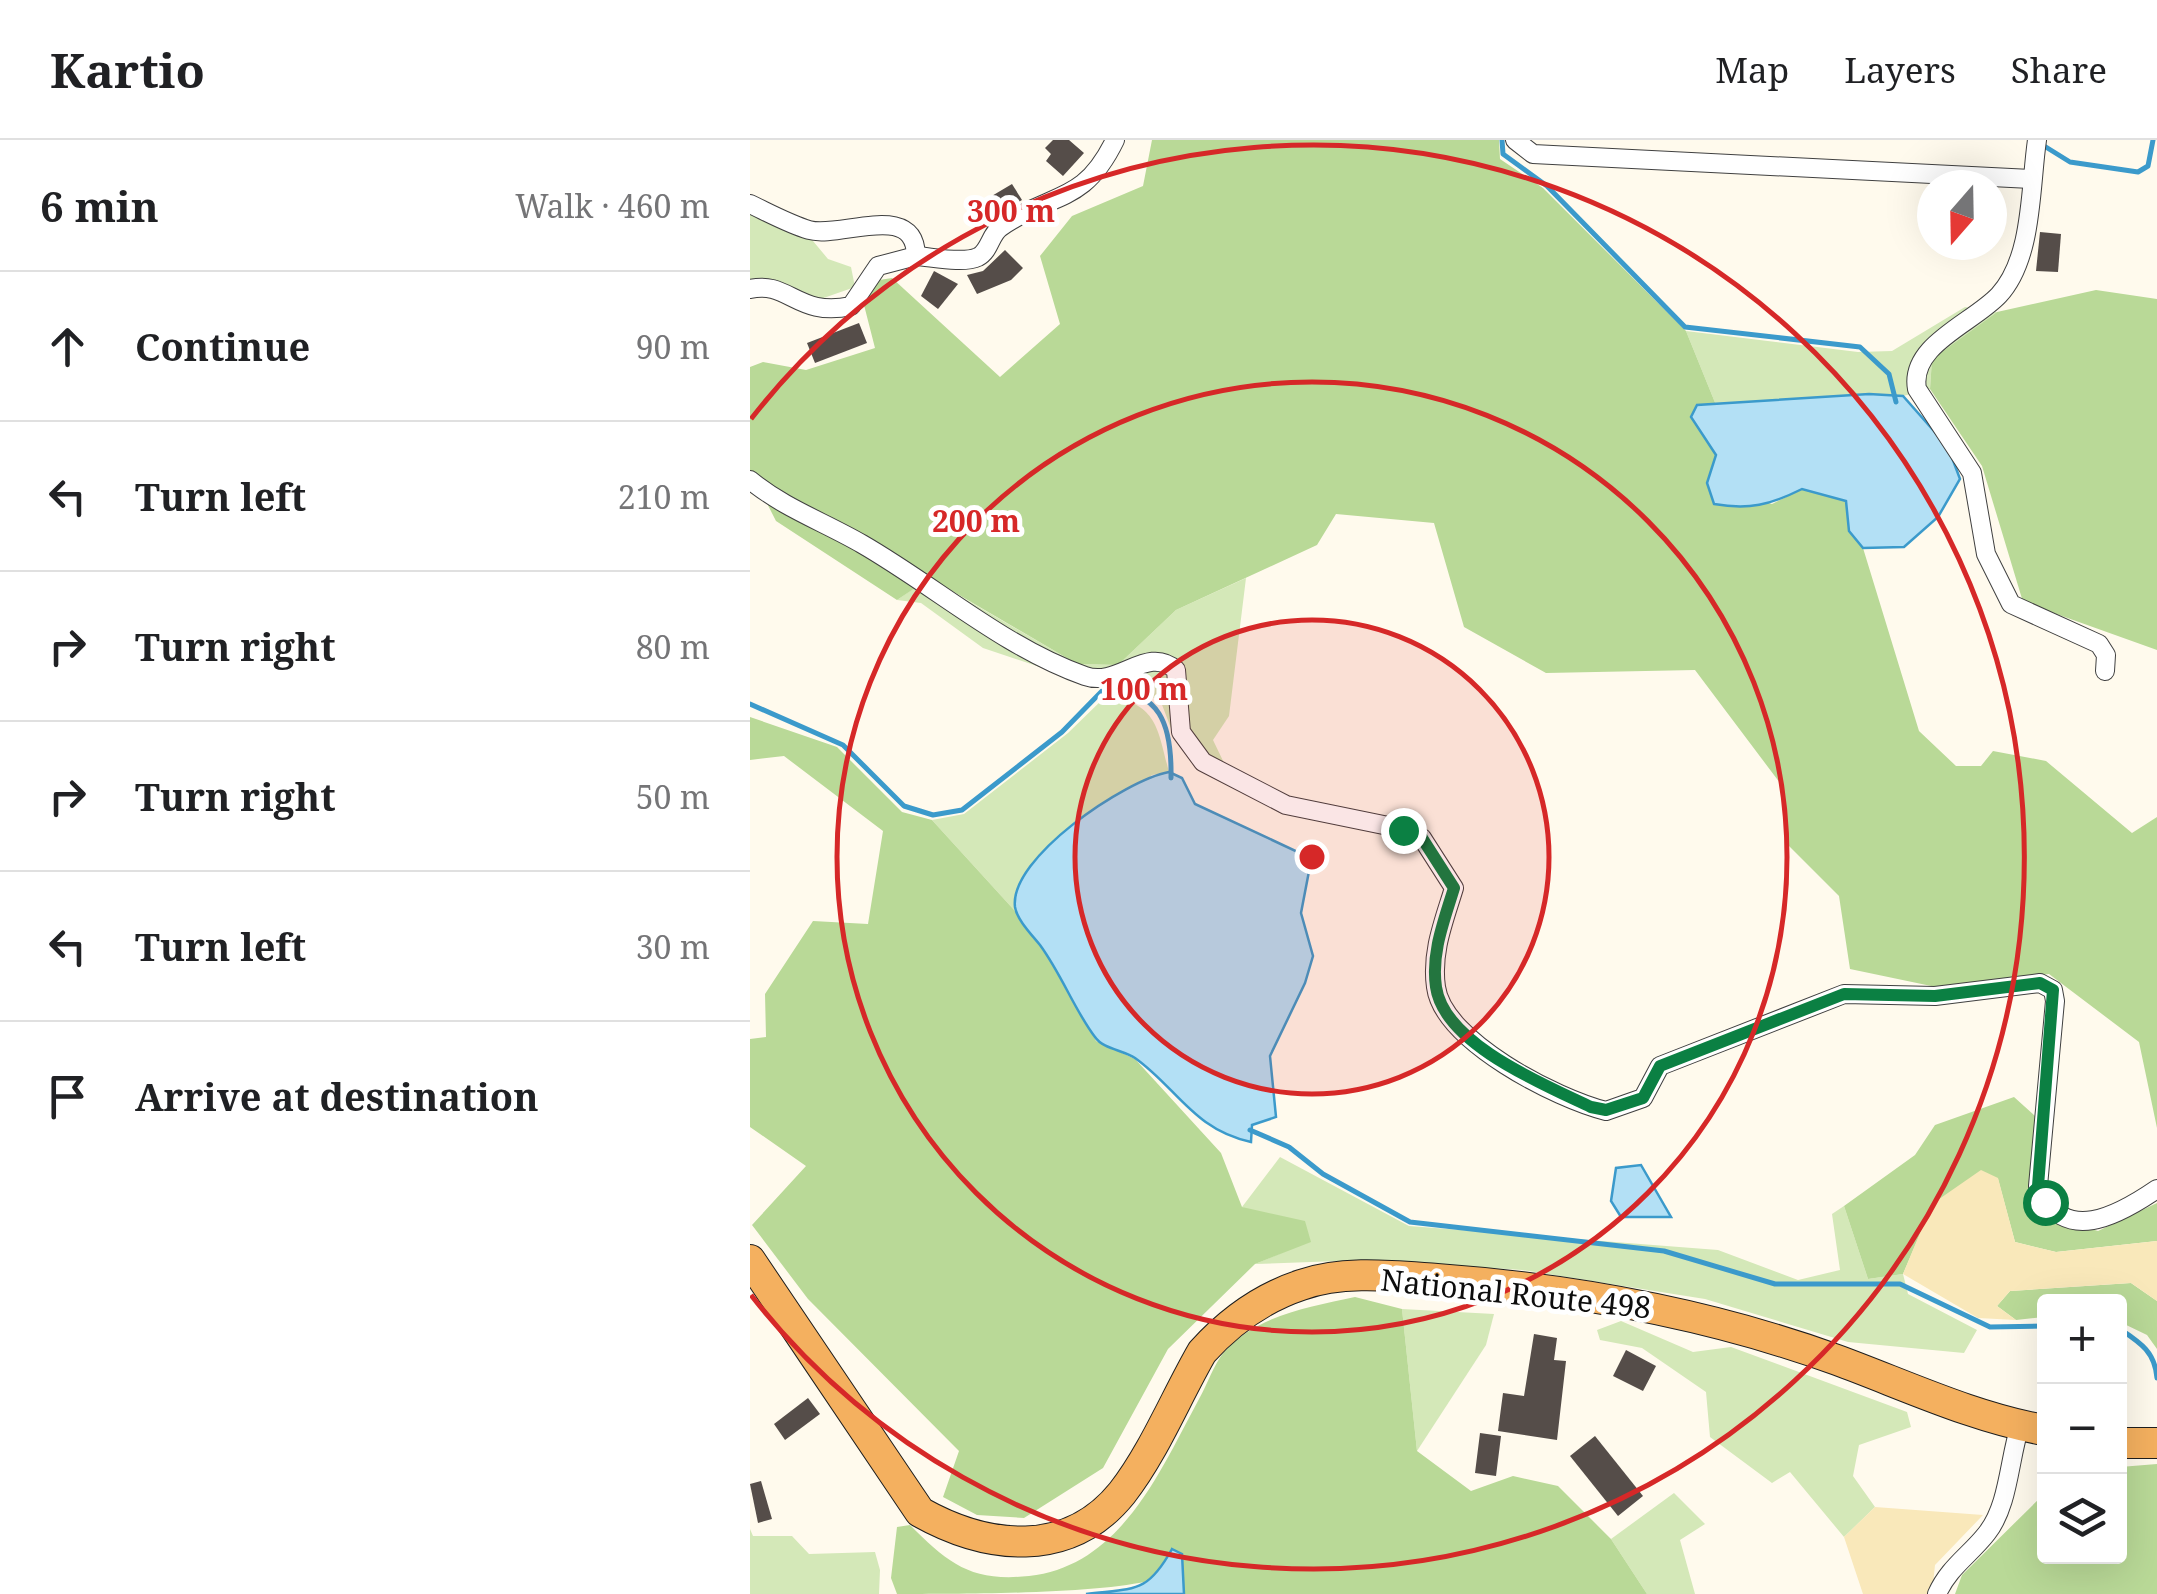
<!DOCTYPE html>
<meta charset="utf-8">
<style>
body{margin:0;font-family:"Noto Serif",serif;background:#f2f2f2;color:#202124}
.controls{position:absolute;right:30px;bottom:30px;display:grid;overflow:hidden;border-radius:10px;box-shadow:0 10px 40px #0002}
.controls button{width:90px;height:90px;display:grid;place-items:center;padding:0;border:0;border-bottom:2px solid #e0e0e0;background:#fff;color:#202124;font:50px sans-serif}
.compass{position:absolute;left:1167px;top:30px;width:90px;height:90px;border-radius:50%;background:#fff;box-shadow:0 10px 40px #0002;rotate:200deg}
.stop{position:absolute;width:30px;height:30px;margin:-22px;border:8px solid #0b8043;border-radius:50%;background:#fff}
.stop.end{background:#0b8043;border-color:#fff;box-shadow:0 2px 10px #0008}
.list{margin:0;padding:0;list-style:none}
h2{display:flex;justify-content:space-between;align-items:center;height:130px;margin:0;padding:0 40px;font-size:42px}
h2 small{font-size:32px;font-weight:400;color:#757577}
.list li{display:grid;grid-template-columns:65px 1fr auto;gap:30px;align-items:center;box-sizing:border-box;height:150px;padding:0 40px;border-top:2px solid #e0e0e0}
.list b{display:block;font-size:38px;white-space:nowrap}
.list em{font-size:32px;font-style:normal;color:#757577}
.icon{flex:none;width:55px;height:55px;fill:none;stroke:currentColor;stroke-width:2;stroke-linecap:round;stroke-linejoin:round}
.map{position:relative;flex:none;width:1407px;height:1454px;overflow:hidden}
header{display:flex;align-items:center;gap:60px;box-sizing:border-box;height:140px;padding:0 50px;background:#fff;border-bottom:2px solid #e0e0e0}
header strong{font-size:48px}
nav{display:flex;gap:55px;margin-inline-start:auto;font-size:35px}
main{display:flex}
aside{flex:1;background:#fff}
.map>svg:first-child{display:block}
.green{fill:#d4e8b8}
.forest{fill:#b9d997}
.sand{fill:#f9e8ba}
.water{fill:#b3e0f5;stroke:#3b9acb;stroke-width:2.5}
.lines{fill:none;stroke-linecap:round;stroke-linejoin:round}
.stream{stroke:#3b9acb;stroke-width:5}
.building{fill:#554d49}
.minor-casing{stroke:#404040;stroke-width:20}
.trunk-casing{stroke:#1e1e1e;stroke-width:32}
.minor{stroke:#fff;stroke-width:18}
.trunk{stroke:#f4b05f;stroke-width:30}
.route{stroke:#0b8043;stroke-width:12}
.ring{fill:none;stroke:#d62828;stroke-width:5}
.labels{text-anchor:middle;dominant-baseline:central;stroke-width:10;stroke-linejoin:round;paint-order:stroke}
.street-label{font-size:30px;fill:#0d0d0d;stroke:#fff}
.centre{fill:#d62828;stroke:#fff;stroke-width:5}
.ring-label{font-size:30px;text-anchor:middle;font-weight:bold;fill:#d62828;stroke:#fff;stroke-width:10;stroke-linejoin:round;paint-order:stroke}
</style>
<header>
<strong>Kartio</strong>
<nav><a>Map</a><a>Layers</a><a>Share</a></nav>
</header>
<main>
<aside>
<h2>6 min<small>Walk · 460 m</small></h2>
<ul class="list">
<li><svg class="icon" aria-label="ahead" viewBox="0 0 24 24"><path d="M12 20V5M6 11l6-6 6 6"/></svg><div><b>Continue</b></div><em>90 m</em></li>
<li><svg class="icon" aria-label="left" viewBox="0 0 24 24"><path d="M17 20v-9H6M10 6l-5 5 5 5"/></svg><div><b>Turn left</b></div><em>210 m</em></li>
<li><svg class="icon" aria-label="right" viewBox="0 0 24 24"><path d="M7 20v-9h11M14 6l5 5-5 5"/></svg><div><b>Turn right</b></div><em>80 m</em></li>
<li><svg class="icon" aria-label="right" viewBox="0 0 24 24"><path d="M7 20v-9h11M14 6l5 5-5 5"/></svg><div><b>Turn right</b></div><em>50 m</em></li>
<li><svg class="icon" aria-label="left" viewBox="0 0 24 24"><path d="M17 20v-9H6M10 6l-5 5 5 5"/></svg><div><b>Turn left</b></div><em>30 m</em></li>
<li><svg class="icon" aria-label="arrive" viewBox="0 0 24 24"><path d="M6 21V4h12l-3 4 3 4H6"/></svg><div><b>Arrive at destination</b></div></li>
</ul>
</aside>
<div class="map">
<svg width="1407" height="1454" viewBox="0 0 1407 1454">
<rect width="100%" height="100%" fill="#fffaed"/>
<!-- green -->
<g class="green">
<polygon points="0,73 58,95 78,119 101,127 105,147 65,161 28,141 0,141"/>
<polygon points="1215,167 1247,172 1182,219 1180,249 1153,256 1119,254 966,265 936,191 1108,212 1142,211"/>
<polygon points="179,438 327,524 368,525 426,470 496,438 479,576 463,600 475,625 425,599 411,562 379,543 344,545 233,508 171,463 147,460"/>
<path d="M357,555C408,565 407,587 419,632L402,635L266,753L265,771L182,680L214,674L318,593Z"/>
<polygon points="530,1017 659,1086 968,1110 1048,1140 1090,1130 1082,1074 1094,1066 1118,1139 1153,1134 1158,1154 1227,1190 1214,1213 1098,1202 955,1159 772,1130 616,1120 505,1124 560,1101 492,1067"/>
<polygon points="652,1169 744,1174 736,1205 667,1311"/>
<polygon points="871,1181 943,1212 981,1207 1157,1272 1161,1287 1109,1305 1103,1336 1125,1367 1094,1397 1040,1332 1022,1343 960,1297 956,1252 892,1208 850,1200 847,1190"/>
<polygon points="924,1353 955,1384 930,1400 945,1454 897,1454 861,1399"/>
<polygon points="0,1389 3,1396 42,1396 59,1414 125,1412 130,1430 129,1454 0,1454"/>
</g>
<!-- forest -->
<g class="forest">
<polygon points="402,0 749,0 750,19 793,48 936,191 966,265 948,265 966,315 957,343 1022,364 1052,349 1096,361 1099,391 1113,408 1169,591 1206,626 1231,626 1243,611 1296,621 1382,693 1407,677 1407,988 1389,902 1299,834 1186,847 1100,829 1089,756 1038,705 1030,643 945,530 796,533 714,487 684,383 586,374 567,405 426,470 368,525 327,524 180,438 147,460 26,381 0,330 0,227 13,222 56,230 125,208 114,165 123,141 142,138 250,237 310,184 290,116 322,76 393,46"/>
<polygon points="1346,150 1407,159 1407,510 1273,462 1232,326 1180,249 1182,219 1247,172"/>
<polygon points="0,577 87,607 152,672 182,680 265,771 316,840 346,901 385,919 471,1013 492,1067 555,1081 561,1102 505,1124 418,1209 353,1328 274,1378 227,1375 193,1357 209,1311 58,1159 2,1085 56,1026 0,987 0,899 16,897 15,854 63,781 118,784 133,691 34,616 0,620"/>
<polygon points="1264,957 1285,976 1280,1049 1297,1075 1348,1091 1407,1063 1407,1101 1306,1112 1265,1102 1248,1039 1183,1064 1153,1134 1118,1139 1094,1066 1165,1015 1185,985"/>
<polygon points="1381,1143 1407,1161 1407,1209 1397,1195 1370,1182 1370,1162 1294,1162 1294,1177 1266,1180 1247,1166 1260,1151"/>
<path d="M605,1157L652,1169L667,1311L721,1351L763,1336L808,1346L861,1399L897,1454H434L432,1415C423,1423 413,1434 402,1440C351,1454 209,1454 147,1454L141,1438L147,1387L160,1385C199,1424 221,1442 279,1436C371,1426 410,1331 449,1259C457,1245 464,1224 474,1212C507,1175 559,1167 605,1157Z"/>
<polygon points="1407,1324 1407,1454 1205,1454 1212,1435 1294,1354 1294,1416 1370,1416 1370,1327"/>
</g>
<!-- sand -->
<g class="sand">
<polygon points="1231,1030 1248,1038 1265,1102 1306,1112 1407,1101 1407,1161 1381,1143 1260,1151 1247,1166 1266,1180 1228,1178 1153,1134 1182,1064"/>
<polygon points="1125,1367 1233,1375 1185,1425 1182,1454 1113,1454 1094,1397"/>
</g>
<!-- water -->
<g class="water">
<path d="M1119,254L1153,256L1198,307L1210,339L1188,377L1154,407L1113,408L1099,391L1096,361L1052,349C1020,365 999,370 964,364L957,343L966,315L941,277L947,265Z"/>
<path d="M419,632L432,638L445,664L550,713L560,726L551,773L563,816L555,843L520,916L526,977L502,985L501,1002C444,990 427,948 385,918C373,910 353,909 345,897C325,871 312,835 290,805C282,795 267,780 265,767C259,718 375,640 419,632Z"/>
<polygon points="891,1025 921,1077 871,1077 861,1061 866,1028"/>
<path d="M422,1409L432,1414L434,1454H336C385,1448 397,1454 422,1409Z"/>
</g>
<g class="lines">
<!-- stream -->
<g class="stream">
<polyline points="752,0 753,14 797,46 935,187 1110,207 1139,234 1146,262"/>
<polyline points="1291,4 1320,22 1388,32 1398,26 1403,0"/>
<path d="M0,564L93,605L154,666L183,675L212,670L312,592L353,550C411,548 422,586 421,638"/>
<polyline points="500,990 539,1007 573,1034 660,1082 914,1111 1025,1144 1150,1144 1240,1187 1294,1186"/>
<path d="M1370,1189C1391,1203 1405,1212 1407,1238"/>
</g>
</g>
<!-- building -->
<g class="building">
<polygon points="303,0 319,0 334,13 313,36 296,21 301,14 295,8"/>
<polygon points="262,44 272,60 245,76 235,60"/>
<polygon points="1290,92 1311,94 1308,132 1286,131"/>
<polygon points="255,110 273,128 261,140 227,154 217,135 233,131"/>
<polygon points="184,131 208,144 188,169 171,156"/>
<polygon points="109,183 117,203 65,223 57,203"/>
<polygon points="784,1194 807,1198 804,1220 816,1221 807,1300 748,1291 753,1253 774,1256"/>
<polygon points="876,1210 906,1226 893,1251 863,1236"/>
<polygon points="58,1258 70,1274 35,1300 24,1284"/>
<polygon points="730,1293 751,1296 746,1336 725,1333"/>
<polygon points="845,1296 893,1356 868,1376 820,1316"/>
<polygon points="11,1341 22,1379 8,1383 0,1344"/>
</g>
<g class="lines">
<defs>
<g id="minor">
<polyline points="765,0 783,14 1281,39"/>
<path d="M1287,0C1280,48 1283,118 1249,155C1223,183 1159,205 1167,249L1222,333L1236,414L1261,464L1349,504L1356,515L1355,531"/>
<path d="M0,64C19,73 39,84 59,90C90,99 165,60 166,116L128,126L101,166C48,178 38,140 0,149"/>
<path d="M166,116C182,117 213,124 228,117C240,111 240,94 251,87C302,51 333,66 365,0"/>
<path d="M0,340C34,368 74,382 112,404C185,446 255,508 335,536C369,548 397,504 426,530L431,592L453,622L536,665L653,689L672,698L704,748C694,781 681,812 686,847C693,901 807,959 856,971L893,958L910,926L1094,854L1185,856L1290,843L1303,850L1305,861L1288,1046C1313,1107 1369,1075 1407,1049"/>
<path d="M1187,1454C1199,1427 1220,1415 1237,1393C1259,1365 1259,1319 1270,1286"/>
</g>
<g id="trunk">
<path d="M0,1120L170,1372C236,1409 318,1420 372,1353C404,1312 426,1257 452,1212C479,1182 512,1158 551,1145C593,1130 644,1136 687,1139C823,1149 957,1173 1087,1220C1155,1245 1222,1277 1294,1290"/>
<polyline points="1370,1303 1407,1303"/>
</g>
</defs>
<!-- minor casing -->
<use href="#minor" class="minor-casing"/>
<!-- trunk casing -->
<use href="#trunk" class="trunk-casing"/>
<!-- minor -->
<use href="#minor" class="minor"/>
<!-- trunk -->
<use href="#trunk" class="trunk"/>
</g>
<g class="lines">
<!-- route -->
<path class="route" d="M653,690L672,698L704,748C694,781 681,813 686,847C694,904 795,945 841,967L856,970L893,958L910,926L1094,854L1185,856L1290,843L1303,850L1288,1046L1295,1062"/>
</g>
<!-- distance rings -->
<circle cx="562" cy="717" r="237" fill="#d62828" fill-opacity=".12"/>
<g class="ring">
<circle cx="562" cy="717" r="237"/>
<circle cx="562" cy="717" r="475"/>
<path d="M1 279A712 712 0 1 1 1 1155"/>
</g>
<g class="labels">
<!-- street labels -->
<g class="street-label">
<text transform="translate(766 1153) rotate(6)">National Route 498</text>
</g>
</g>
<circle cx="562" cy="717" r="15" class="centre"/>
<g class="ring-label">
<text x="261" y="82">300 m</text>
<text x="226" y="392">200 m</text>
<text x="394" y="560">100 m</text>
</g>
</svg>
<div class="controls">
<button>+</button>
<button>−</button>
<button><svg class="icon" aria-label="layers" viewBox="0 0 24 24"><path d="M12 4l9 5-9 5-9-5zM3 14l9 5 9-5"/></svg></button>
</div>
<svg class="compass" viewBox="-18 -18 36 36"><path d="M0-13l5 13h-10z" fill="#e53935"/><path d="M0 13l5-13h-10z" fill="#757577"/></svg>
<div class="stop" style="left:1295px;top:1062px"></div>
<div class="stop end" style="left:653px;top:690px"></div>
</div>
</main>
